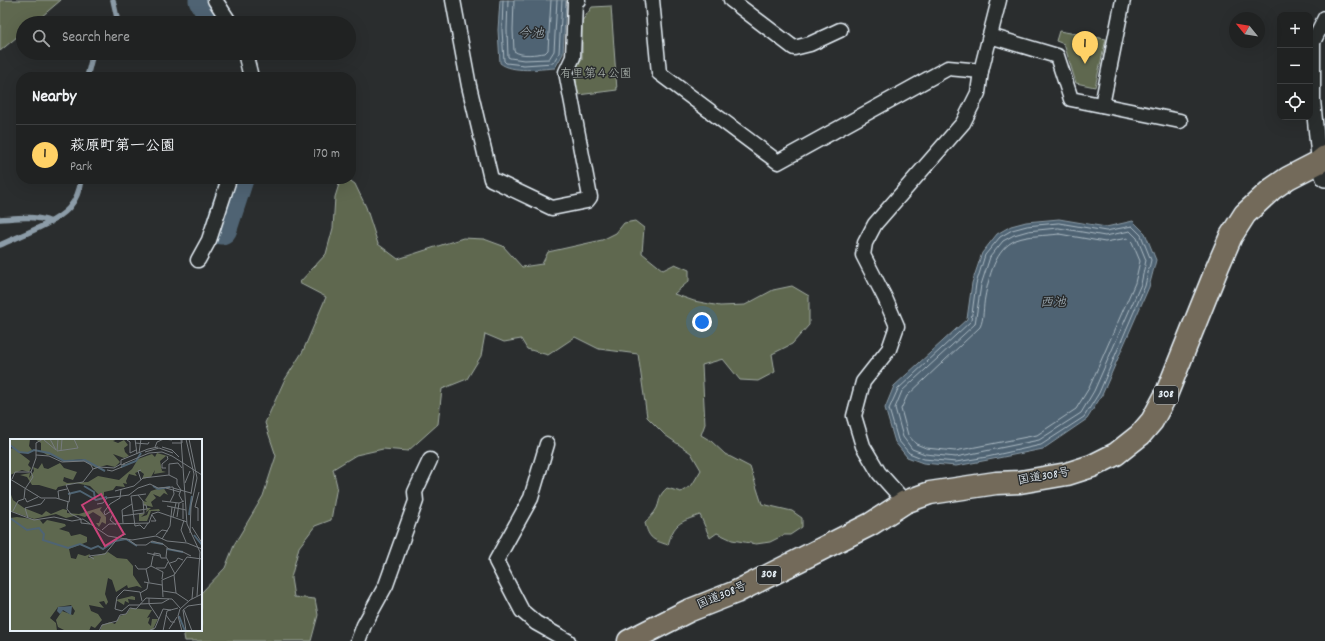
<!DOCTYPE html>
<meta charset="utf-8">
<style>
body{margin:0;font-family:Dekko,"Klee One",sans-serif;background:#2d2f2f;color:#f1f3f6}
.controls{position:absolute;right:12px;top:12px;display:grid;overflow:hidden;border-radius:8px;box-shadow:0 4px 16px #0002}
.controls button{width:36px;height:36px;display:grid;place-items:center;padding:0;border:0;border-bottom:1px solid #3d3f40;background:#202222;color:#f1f3f6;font:20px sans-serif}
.compass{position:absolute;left:1229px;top:12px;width:36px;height:36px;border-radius:50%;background:#202222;box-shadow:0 4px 16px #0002;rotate:300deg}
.you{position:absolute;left:702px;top:322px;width:14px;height:14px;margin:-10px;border:3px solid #fff;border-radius:50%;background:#1a73e8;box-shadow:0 0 0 6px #1a73e833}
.badge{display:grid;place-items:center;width:26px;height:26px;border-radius:50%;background:#ffd166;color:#111;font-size:13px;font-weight:700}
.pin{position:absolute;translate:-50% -33px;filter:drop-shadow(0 1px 2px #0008)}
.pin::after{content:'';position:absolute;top:21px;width:14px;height:12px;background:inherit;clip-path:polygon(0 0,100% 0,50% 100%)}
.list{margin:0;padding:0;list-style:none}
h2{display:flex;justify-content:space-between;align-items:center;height:52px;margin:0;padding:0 16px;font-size:17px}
h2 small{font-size:13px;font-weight:400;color:#a2a4a5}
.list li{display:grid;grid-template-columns:26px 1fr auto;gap:12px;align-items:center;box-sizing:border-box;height:60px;padding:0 16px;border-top:1px solid #3d3f40}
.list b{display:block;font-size:15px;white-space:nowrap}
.list p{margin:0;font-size:13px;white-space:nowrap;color:#a2a4a5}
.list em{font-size:13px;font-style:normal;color:#a2a4a5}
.icon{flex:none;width:22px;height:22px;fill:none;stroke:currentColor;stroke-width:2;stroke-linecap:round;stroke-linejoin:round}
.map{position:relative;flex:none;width:1325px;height:641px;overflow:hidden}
.search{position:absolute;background:#202222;box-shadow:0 4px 16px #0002;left:16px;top:16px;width:340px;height:44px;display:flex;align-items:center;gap:10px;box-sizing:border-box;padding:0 14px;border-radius:22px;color:#a2a4a5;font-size:15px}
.panel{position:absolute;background:#202222;box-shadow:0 4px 16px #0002;left:16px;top:72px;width:340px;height:112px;border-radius:16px}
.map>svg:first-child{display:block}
.green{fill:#5e684f;stroke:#a3aca4}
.water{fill:#4f6473;stroke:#8c9ca8}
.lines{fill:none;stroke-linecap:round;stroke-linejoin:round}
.shore{stroke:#abb9c3;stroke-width:1}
.stream{stroke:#8c9ca8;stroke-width:5.5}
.river{stroke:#4f6473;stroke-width:33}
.minor-casing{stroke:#e8f1f8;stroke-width:17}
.tertiary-casing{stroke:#e8f1f8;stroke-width:20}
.trunk-casing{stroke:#e8f1f8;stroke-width:25}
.minor{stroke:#2a2d2e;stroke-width:14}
.tertiary{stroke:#2a2d2e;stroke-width:17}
.trunk{stroke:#736b5a;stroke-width:22}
.labels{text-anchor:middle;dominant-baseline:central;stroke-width:3;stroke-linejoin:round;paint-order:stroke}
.shield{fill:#2a2d2e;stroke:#afb6bb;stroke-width:1}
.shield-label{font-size:11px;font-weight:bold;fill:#e8f1f8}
.park-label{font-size:12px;fill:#b1bab4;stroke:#2a2d2e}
.street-label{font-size:12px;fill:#e8f1f8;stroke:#2a2d2e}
.water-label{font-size:13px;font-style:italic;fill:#abb9c3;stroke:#2a2d2e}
.inset-river{fill:none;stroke:#4f6473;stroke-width:2}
.inset-road{fill:none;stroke:#767b7f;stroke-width:1}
.view{fill:#ca437a;fill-opacity:0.15;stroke:#ca437a;stroke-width:2}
.inset-edge{fill:none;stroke:#e8f1f8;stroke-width:2}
</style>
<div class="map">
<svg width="1325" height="641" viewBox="0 0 1325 641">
<rect width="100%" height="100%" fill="#2a2d2e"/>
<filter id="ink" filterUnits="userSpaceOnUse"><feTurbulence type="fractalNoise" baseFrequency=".025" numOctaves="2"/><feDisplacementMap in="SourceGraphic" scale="8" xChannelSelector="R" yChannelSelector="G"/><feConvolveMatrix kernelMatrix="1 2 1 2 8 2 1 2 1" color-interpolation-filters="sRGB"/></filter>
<g filter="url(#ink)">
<!-- green -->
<g class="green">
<polygon points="0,0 61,0 34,23 23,23 23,32 0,51"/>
<path d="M611,6L617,90L578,95C577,83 572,69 582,59V21L592,7Z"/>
<polygon points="1059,31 1106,39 1095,87 1076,83 1064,44 1056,41"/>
<path d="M342,179H348L355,184L366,207L378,244L398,259L463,238L484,239L503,246L522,267L542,264L548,252L602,240L616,233L624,223L635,221L644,228L642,253L663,270L675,264L689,270V281L674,294L694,301L720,306L745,305L773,290L792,286L809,296V325L792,344L772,354L775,372L758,381L740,380L723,359L702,365L705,424L701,435L711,441L725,454L750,467L762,504L792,511L802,518V527L790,535H784L770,542L756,544L732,540L717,533L710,538L700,515C680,522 674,523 668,545C653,540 649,539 645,523C649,518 654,514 657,508C661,498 658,496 667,488L681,492L692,485L701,470L691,453L665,435L647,417L638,354L599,349L575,337L548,355L527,349L521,339L504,342L485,334L481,356L467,379L442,389L438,424L408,451L383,449L356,455L333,469L337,486L331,520L315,526L299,547L291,578L294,597L315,599L318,615L311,641H185L183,630H201V593L225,568L235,543L263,496L276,456L265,423L284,381L303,351L326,297L299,283L326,254L333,228L335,197L340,181Z"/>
</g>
<!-- water -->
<g class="water">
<path d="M500,0H566L563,54L555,68C540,69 512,73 500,63L498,30Z"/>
<polygon points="1059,219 1106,227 1133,221 1145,233 1156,260 1149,287 1102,395 1087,419 1043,449 988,460 956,466 923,463 907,457 895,442 885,408 894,386 967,319 972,283 982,253 997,234 1011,226 1026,222"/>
</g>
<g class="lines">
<!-- shore -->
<g class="shore">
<polyline points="503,0 502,30 504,61 506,63 524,65 553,63 559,53 562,0"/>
<polyline points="508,0 507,30 508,57 510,58 524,60 549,59 554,51 557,0"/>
<path d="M514,0L513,30L514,51C522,57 536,54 545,53L548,50L551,0"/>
<polygon points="1059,223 1106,231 1132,226 1141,235 1151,260 1145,286 1099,393 1084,417 1041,445 987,457 956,462 924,459 909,453 898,440 889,409 898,389 971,321 976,284 985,255 1000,237 1012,230 1027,226"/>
<polygon points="1059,228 1105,236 1130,231 1137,238 1146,260 1141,284 1094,391 1081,413 1039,440 956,457 925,454 912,449 903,437 895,408 902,391 975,324 981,285 990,257 1003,241 1014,235 1028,231"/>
<path d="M1059,234L1105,242L1128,238L1132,242L1140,261L1135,283L1089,388L1076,409L1037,435L955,451L926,448L916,444L908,435L901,409L907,396L980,327C984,319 983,307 985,297C989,277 995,249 1016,240C1029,235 1045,236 1059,234Z"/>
</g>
<!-- stream -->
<g class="stream">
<polyline points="113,0 117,18 116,23"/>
<polyline points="87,77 93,53"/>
<path d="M0,219C17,218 35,215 51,222"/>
<path d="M0,245C19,236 56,223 69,208C76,200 80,188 81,179"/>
</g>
<!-- river -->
<g class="river">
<polyline points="205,0 220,23"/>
<polyline points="221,228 237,179"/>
</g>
<defs>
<g id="minor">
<polyline points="215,0 230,23"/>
<polyline points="453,0 469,86 491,179 552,208 587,201 590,197 566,72 573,57 575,2 578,0"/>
<polyline points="652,0 659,73 778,162 948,68 981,71"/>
<polyline points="731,0 794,48 810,44 840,30"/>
<polyline points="990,36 1057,56 1071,99 1180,121"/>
<polyline points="245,53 251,77"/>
<polyline points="1102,105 1123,0"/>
<polyline points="1319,162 1313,100 1313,42 1325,18"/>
<polyline points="198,260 209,240 229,179"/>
<polyline points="547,444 531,498 496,561 522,611 536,623 568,641"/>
<polyline points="905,502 879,473 863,446 854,416 863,382 889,349 897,326 885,298 863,255 865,243 875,224 963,123 978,93 981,71 999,0"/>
<polyline points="358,641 364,625 386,585 416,501 415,492 430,460"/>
</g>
<polyline id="tertiary" points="1319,162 1325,178"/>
<polyline id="trunk" points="629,641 688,611 736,592 871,524 905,502 930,493 996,483 1020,482 1067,474 1092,466 1116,454 1140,435 1152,421 1166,395 1218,266 1231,236 1245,214 1272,189 1288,178 1319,162 1325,157"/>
</defs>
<!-- minor casing -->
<use href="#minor" class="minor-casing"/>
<!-- tertiary casing -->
<use href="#tertiary" class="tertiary-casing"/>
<!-- trunk casing -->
<use href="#trunk" class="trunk-casing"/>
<!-- minor -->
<use href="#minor" class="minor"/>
<!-- tertiary -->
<use href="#tertiary" class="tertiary"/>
<!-- trunk -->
<use href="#trunk" class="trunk"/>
</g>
</g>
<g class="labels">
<!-- shield labels -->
<g class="shield">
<rect x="1154" y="386" width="24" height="18" rx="3"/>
<rect x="757" y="566" width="24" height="18" rx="3"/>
</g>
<g class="shield-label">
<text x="1166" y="395">308</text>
<text x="769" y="575">308</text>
</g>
<!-- park labels -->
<g class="park-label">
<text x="596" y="74">有里第４公園</text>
</g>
<!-- street labels -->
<g class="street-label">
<text transform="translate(1044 477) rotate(-10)">国道308号</text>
<text transform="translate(722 596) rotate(-23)">国道308号</text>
</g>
<!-- water labels -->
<g class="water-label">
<text x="531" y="34">今池</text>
<text x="1053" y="303">西池</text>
</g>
</g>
<!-- overview -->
<g transform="translate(10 439)">
<rect width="192" height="192" fill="#2a2d2e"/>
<path d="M0,0H20L19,7L22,11L17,14L9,13L0,5ZM25,0H108L103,2L108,4L114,1L118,6L114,9L115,13L119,17L114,19L103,15L110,23L105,28L97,26L86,29L72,20L55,22L43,16H37L31,12V4ZM3,9L20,22L18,26L21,29L19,33L12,31L0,36V10ZM147,14L161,18L156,17L150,22L152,32L156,33L144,35L145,31L141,38L132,40L134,35L130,32L125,34L127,37L119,35L116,42L117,45L113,44L115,48L106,47L103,51L94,53V57L88,55L80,47L66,44L48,48L46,51L29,46H22L17,38L10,36L20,34L19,39L24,32L23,28L28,30L32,24L34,29L38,30L50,24L54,29L67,33L63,41L54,38L53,42L57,44L78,43L88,37L109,41L122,30L128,20L142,15L145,18ZM153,48L158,56L154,54L150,58L143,55L146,59L141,63L143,68L134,66L133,62L137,63L135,61L141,52ZM0,53L3,61L14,69L32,76L36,72L41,75L53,70L57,71V74L69,75L92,68L90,71L96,78V85L92,83L89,88L86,84H89L91,78L83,73L75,78L68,76L56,79L46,75L24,80L0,72ZM137,69H141L131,78L137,76L139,71L149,70L150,72H141L137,82H129V75L136,74ZM7,78L30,81L33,85L37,81L55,85L56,87L49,90L59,93L61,97L70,95L77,98V103L59,110L61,119L66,120L68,115L75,117L80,115L78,119L98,113L107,119L117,120L123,127V136L132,149L127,147L118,149L117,146L106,153L102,141L98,139L95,155L98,163L96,166L94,162L89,163L94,169L79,166L81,172L88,175L92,181L85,189L81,187L79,192H56L48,188L46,181L52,172L63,176L65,172L61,166L48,168L40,179L46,184L47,192H0V79ZM122,157L125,158V161L118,160L119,164L115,162L114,166L106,161ZM121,169L142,171L137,179L140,178L138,184L141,187L142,180H148L143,190L146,192H90L92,186L100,183L105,185L110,177L116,175Z" fill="#5e684f"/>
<path d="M62,167L61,176L53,171L50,175L47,172L48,168Z" fill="#4f6473"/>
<path class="inset-river" d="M0,6L9,13L18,14L24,11L39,14L54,22L75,21L95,32M111,28L126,22L131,14M74,47L84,53L85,60M143,47L148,50L160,48M58,55L70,52L86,61L97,58M179,76L182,57M0,79L17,91L29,89L34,95L33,101L58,109L70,105L81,110L88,107L93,110L105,102L116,100L127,107M184,96L192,106M141,103L153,105M157,110L173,113M169,177L175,192"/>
<path class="inset-road" d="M40,0L46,11M125,0L127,15M171,0L177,85L190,113L187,157M176,0L184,35L181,55M179,0L187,39L181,67L180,94M34,1L46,11M117,1L120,3V14L126,11M125,4L138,5L139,3M162,4H172V0H176M145,8L147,3L154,0L162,1M152,8L162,11L169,18M47,12L68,9L64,0M47,12L48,0M51,12L52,0M135,13L149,9L163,14M129,14L131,0M26,16L39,17L52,23L74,22L81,26L83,30M113,25L139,14L152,13L162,17L192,36M115,25L111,26V21L138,10L148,8M156,29H152V25L158,20L157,17M97,31L102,32L112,28M131,31L128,32L131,41M21,33L26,19V4L33,0M159,36V25L168,24L172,29M0,40L31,59H46L59,63L60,55L56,46L73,43L83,30L89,28L104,29L111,25M2,40L5,33H21M175,44L180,32M156,49L170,53M163,49L181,54M171,51L169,56L173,63M105,52L124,47L133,39L159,36L167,40V45L171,51M136,55L121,57L125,87L130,86L134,90L138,84M15,59L17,63L28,58M49,60L48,52L57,50M152,62L169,64M58,63L57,70L61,75L71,80M173,64V80M87,65L93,64L97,59L119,56L128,49L140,45L148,49L163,48L164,55L160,63M157,67L176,71M0,72L24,81L44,78L62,82L73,80L98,97L122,101L146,97L157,102L177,104L192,110M3,72L8,62L14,60L15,50L23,38L21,33M123,72L137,70L136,66H133M103,75L101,72L95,76L94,73L100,65L110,59L111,50M103,75L100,81L106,86M112,77L134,74L133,62L128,56M163,78L166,64M167,78L169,64L174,62M18,79L15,69L31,65L35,60M71,81V84L80,85M174,81L171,91L176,103M141,82H146L142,76M188,82V69L185,68L189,53M113,84L112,71L122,65M182,88L192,104M92,91L99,85L139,84L142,75L148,73L177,83M146,96L152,91L158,92M152,100L160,87L162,68M119,101L126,106H136L142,102L153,105L159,110L173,113L181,117M157,109L156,118L165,135M137,114L150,117M144,117V114L150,115L151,119H156M84,120L79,117L95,115L109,98L116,95M160,124L166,122L168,119L173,121M125,126L128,130H136M141,127L153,133L152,140M146,129H155L158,123M134,143L152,146M139,143L136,130L141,127L143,117M153,152L166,154M130,154L137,150L138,144M153,158L152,141L164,136M139,159V165L149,180M182,160L183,148M178,162L166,154L164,136L177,118L192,120M130,165L152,164L159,160M130,166H119L112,172L105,170L107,158L114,151L130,153L132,162M174,171L182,192M156,176L161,183H165M159,190L167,178M89,192L92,186L107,182L110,176L116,175L120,169L126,170L136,159L162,160L170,169M138,192L145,189L153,170L161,171M153,192L157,172L168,169M172,192L168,177L170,170L180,161L192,155M176,192L173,171L178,167L192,165"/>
<path class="view" d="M91,55L114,95L95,107L72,66Z"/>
<rect width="192" height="192" class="inset-edge"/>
</g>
</svg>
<div class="controls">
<button>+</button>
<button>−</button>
<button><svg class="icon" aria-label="locate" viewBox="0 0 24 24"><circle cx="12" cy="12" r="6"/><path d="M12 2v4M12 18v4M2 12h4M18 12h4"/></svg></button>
</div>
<svg class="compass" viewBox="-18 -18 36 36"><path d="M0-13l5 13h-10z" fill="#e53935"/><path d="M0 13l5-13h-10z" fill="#a2a4a5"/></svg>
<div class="you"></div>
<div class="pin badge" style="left:1085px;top:64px">1</div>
<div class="search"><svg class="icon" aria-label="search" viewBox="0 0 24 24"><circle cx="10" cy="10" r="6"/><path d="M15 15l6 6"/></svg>Search here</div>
<section class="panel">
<h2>Nearby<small></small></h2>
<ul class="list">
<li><span class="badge">1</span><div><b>萩原町第一公園</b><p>Park</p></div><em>170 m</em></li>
</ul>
</section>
</div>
